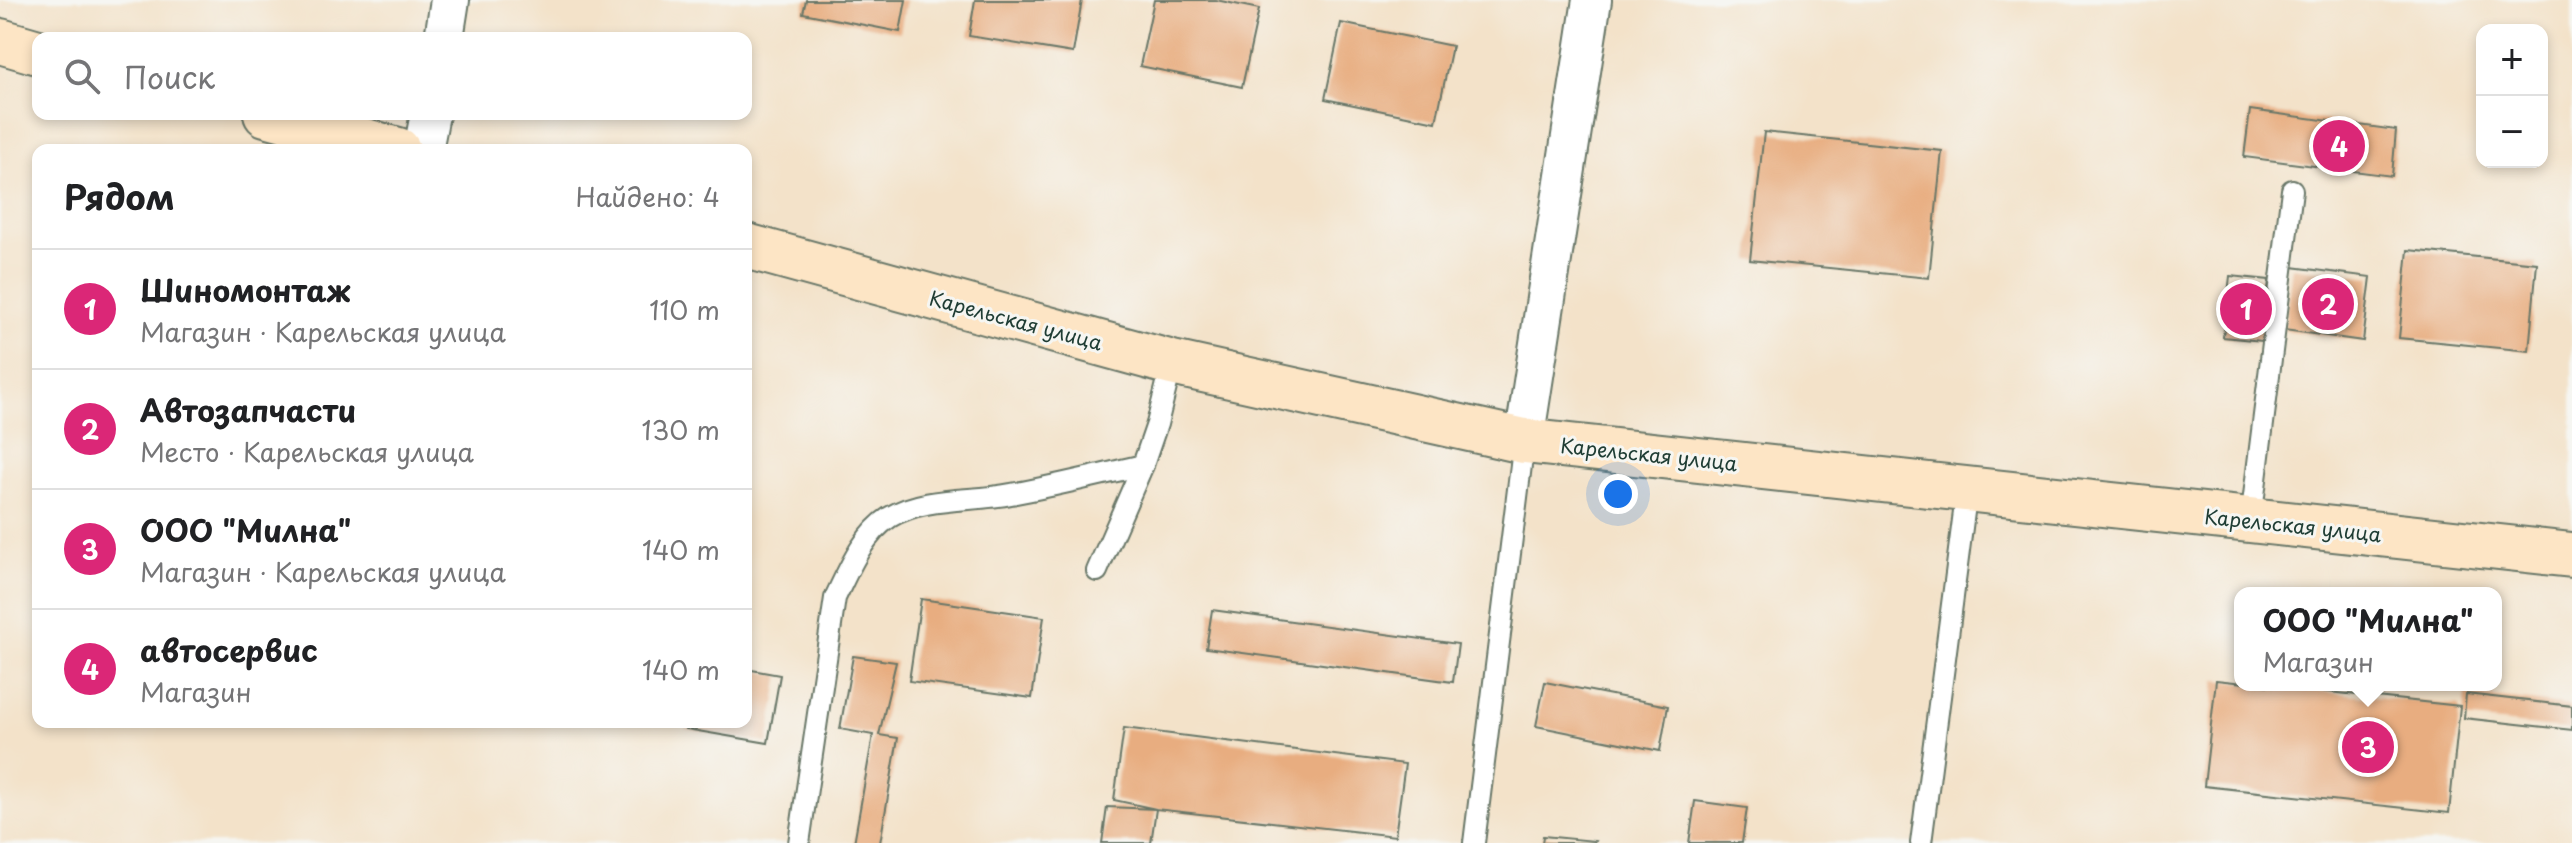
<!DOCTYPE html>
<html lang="ru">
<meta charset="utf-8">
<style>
body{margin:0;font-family:"Playpen Sans",sans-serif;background:#f2f2f2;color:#202124}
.controls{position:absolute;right:24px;top:24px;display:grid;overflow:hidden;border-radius:16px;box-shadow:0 4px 12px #0003}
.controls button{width:72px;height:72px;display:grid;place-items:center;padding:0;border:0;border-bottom:2px solid #e0e0e0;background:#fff;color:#202124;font:40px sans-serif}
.you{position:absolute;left:1618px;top:494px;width:28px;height:28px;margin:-20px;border:6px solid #fff;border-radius:50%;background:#1a73e8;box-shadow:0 0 0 12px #1a73e833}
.badge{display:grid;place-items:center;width:52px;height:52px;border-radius:50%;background:#db2777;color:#fff;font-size:26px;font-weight:700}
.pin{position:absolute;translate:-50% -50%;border:4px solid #fff;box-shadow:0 2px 8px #0006}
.popup{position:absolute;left:2234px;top:587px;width:268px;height:104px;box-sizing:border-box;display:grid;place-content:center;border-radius:16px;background:#fff;filter:drop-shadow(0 2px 6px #0005);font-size:26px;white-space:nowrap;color:#757577}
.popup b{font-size:30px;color:#202124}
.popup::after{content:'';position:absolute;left:50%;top:100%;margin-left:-16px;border:16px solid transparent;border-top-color:#fff}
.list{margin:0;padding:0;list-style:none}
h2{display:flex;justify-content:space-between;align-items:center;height:104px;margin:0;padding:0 32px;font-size:34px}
h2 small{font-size:26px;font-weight:400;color:#757577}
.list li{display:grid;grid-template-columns:52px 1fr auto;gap:24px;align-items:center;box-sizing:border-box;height:120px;padding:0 32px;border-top:2px solid #e0e0e0}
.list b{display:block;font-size:30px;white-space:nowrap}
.list p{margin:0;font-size:26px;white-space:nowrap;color:#757577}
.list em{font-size:26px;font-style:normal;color:#757577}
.icon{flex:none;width:44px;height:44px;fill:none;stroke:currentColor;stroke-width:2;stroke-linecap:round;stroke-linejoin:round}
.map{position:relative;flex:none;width:2572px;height:843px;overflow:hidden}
.search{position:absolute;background:#fff;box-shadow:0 4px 12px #0003;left:32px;top:32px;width:720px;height:88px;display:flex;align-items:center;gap:20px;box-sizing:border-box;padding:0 28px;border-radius:16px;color:#757577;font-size:30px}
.panel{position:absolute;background:#fff;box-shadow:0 4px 12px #0003;left:32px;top:144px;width:720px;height:584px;border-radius:16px}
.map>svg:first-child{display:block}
.building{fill:#e8ad80}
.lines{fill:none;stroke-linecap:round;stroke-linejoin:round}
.service-casing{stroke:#697768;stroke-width:24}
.minor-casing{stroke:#697768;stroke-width:42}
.secondary-casing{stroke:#697768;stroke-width:48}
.service{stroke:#fff;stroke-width:20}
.minor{stroke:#fff;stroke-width:38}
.secondary{stroke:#fde5c5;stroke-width:44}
.labels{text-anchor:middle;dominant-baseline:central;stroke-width:6;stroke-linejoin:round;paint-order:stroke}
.street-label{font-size:20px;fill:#1f3d34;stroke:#f6f6f2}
</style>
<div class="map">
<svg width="2572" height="843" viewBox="0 0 2572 843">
<rect width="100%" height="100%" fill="#f6f6f2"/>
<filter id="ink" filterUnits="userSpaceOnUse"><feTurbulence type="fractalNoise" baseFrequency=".0125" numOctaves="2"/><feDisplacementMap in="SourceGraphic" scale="16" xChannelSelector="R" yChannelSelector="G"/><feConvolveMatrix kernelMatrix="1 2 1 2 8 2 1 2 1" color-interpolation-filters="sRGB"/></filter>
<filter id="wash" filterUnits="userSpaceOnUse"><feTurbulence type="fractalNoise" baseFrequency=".006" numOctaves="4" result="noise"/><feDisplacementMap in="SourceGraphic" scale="32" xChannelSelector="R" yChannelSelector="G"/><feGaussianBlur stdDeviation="1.8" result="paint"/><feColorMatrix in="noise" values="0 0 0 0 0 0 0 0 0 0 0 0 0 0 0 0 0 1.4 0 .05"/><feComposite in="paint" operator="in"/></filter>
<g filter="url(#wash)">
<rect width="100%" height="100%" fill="#f3e2c9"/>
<g id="blocks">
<!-- building -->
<g class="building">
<polygon points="806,0 906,0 900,32 803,13"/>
<polygon points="975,0 1082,0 1073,53 969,36"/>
<polygon points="1154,0 1216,0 1259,9 1242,87 1140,66"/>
<polygon points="1341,23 1452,46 1436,122 1325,99"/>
<polygon points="2250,110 2396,130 2392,176 2244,157"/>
<polygon points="1764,132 1942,151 1929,278 1750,260"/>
<polygon points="2408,250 2537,263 2529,351 2399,338"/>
<polygon points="2292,267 2371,277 2363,341 2284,330"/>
<polygon points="2230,276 2269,280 2262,341 2223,337"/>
<polygon points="921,599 1044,617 1032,698 909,681"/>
<polygon points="1212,610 1458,644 1453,682 1206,648"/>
<polygon points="853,656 896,662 879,735 898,738 880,843 854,843 873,735 840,729"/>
<polygon points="746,669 780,675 768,743 686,729 688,722 746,722"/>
<polygon points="2216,680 2460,706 2449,813 2204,786"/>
<polygon points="1545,682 1668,706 1660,751 1536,726"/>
<polygon points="2466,694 2572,706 2572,730 2464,718"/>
<polygon points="1124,728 1405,764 1395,836 1156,809 1151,843 1102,843 1107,807 1156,809 1114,800"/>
<polygon points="1695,801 1747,808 1742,843 1689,843"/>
<polygon points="1543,836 1595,841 1594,843 1542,843"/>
</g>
</g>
</g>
<g filter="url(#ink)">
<use href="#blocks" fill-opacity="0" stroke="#697768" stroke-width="2"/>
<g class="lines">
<defs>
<g id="service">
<polyline points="2251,520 2292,190"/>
<polyline points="1097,571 1143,465 1157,424 1172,363"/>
<path d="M799,843L835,598C848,571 863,534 890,517C925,496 972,502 1011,494C1055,486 1099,475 1143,465"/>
<polyline points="1474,843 1524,441"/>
<polyline points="1921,843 1967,489"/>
</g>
<g id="minor">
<polyline points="444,38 450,0"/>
<polyline points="423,150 430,114"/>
<polyline points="1524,441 1592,0"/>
</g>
<g id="secondary">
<polyline points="0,41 38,52"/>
<polyline points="266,114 398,150"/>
<polyline points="746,246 1172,363 1524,441 2572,555"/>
</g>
</defs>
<!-- service casing -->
<use href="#service" class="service-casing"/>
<!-- minor casing -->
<use href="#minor" class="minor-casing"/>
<!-- secondary casing -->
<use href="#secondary" class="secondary-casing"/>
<!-- service -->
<use href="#service" class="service"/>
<!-- minor -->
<use href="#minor" class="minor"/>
<!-- secondary -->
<use href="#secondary" class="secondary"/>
</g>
</g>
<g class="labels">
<!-- street labels -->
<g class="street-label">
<text transform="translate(1016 320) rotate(15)">Карельская улица</text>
<text transform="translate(1649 454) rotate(6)">Карельская улица</text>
<text transform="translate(2293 525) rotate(6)">Карельская улица</text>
</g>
</g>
</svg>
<div class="controls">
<button>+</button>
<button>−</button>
</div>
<div class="you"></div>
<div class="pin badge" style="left:2246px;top:309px">1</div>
<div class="pin badge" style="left:2328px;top:304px">2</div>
<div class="pin badge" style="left:2368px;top:747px">3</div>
<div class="popup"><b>ООО &quot;Милна&quot;</b>Магазин</div>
<div class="pin badge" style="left:2339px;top:146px">4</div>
<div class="search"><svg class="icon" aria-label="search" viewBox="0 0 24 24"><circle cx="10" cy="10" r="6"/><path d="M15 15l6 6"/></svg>Поиск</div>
<section class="panel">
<h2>Рядом<small>Найдено: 4</small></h2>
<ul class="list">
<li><span class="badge">1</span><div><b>Шиномонтаж</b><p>Магазин · Карельская улица</p></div><em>110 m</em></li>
<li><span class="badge">2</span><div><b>Автозапчасти</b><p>Место · Карельская улица</p></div><em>130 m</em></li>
<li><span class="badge">3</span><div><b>ООО &quot;Милна&quot;</b><p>Магазин · Карельская улица</p></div><em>140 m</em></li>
<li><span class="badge">4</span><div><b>автосервис</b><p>Магазин</p></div><em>140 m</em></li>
</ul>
</section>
</div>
